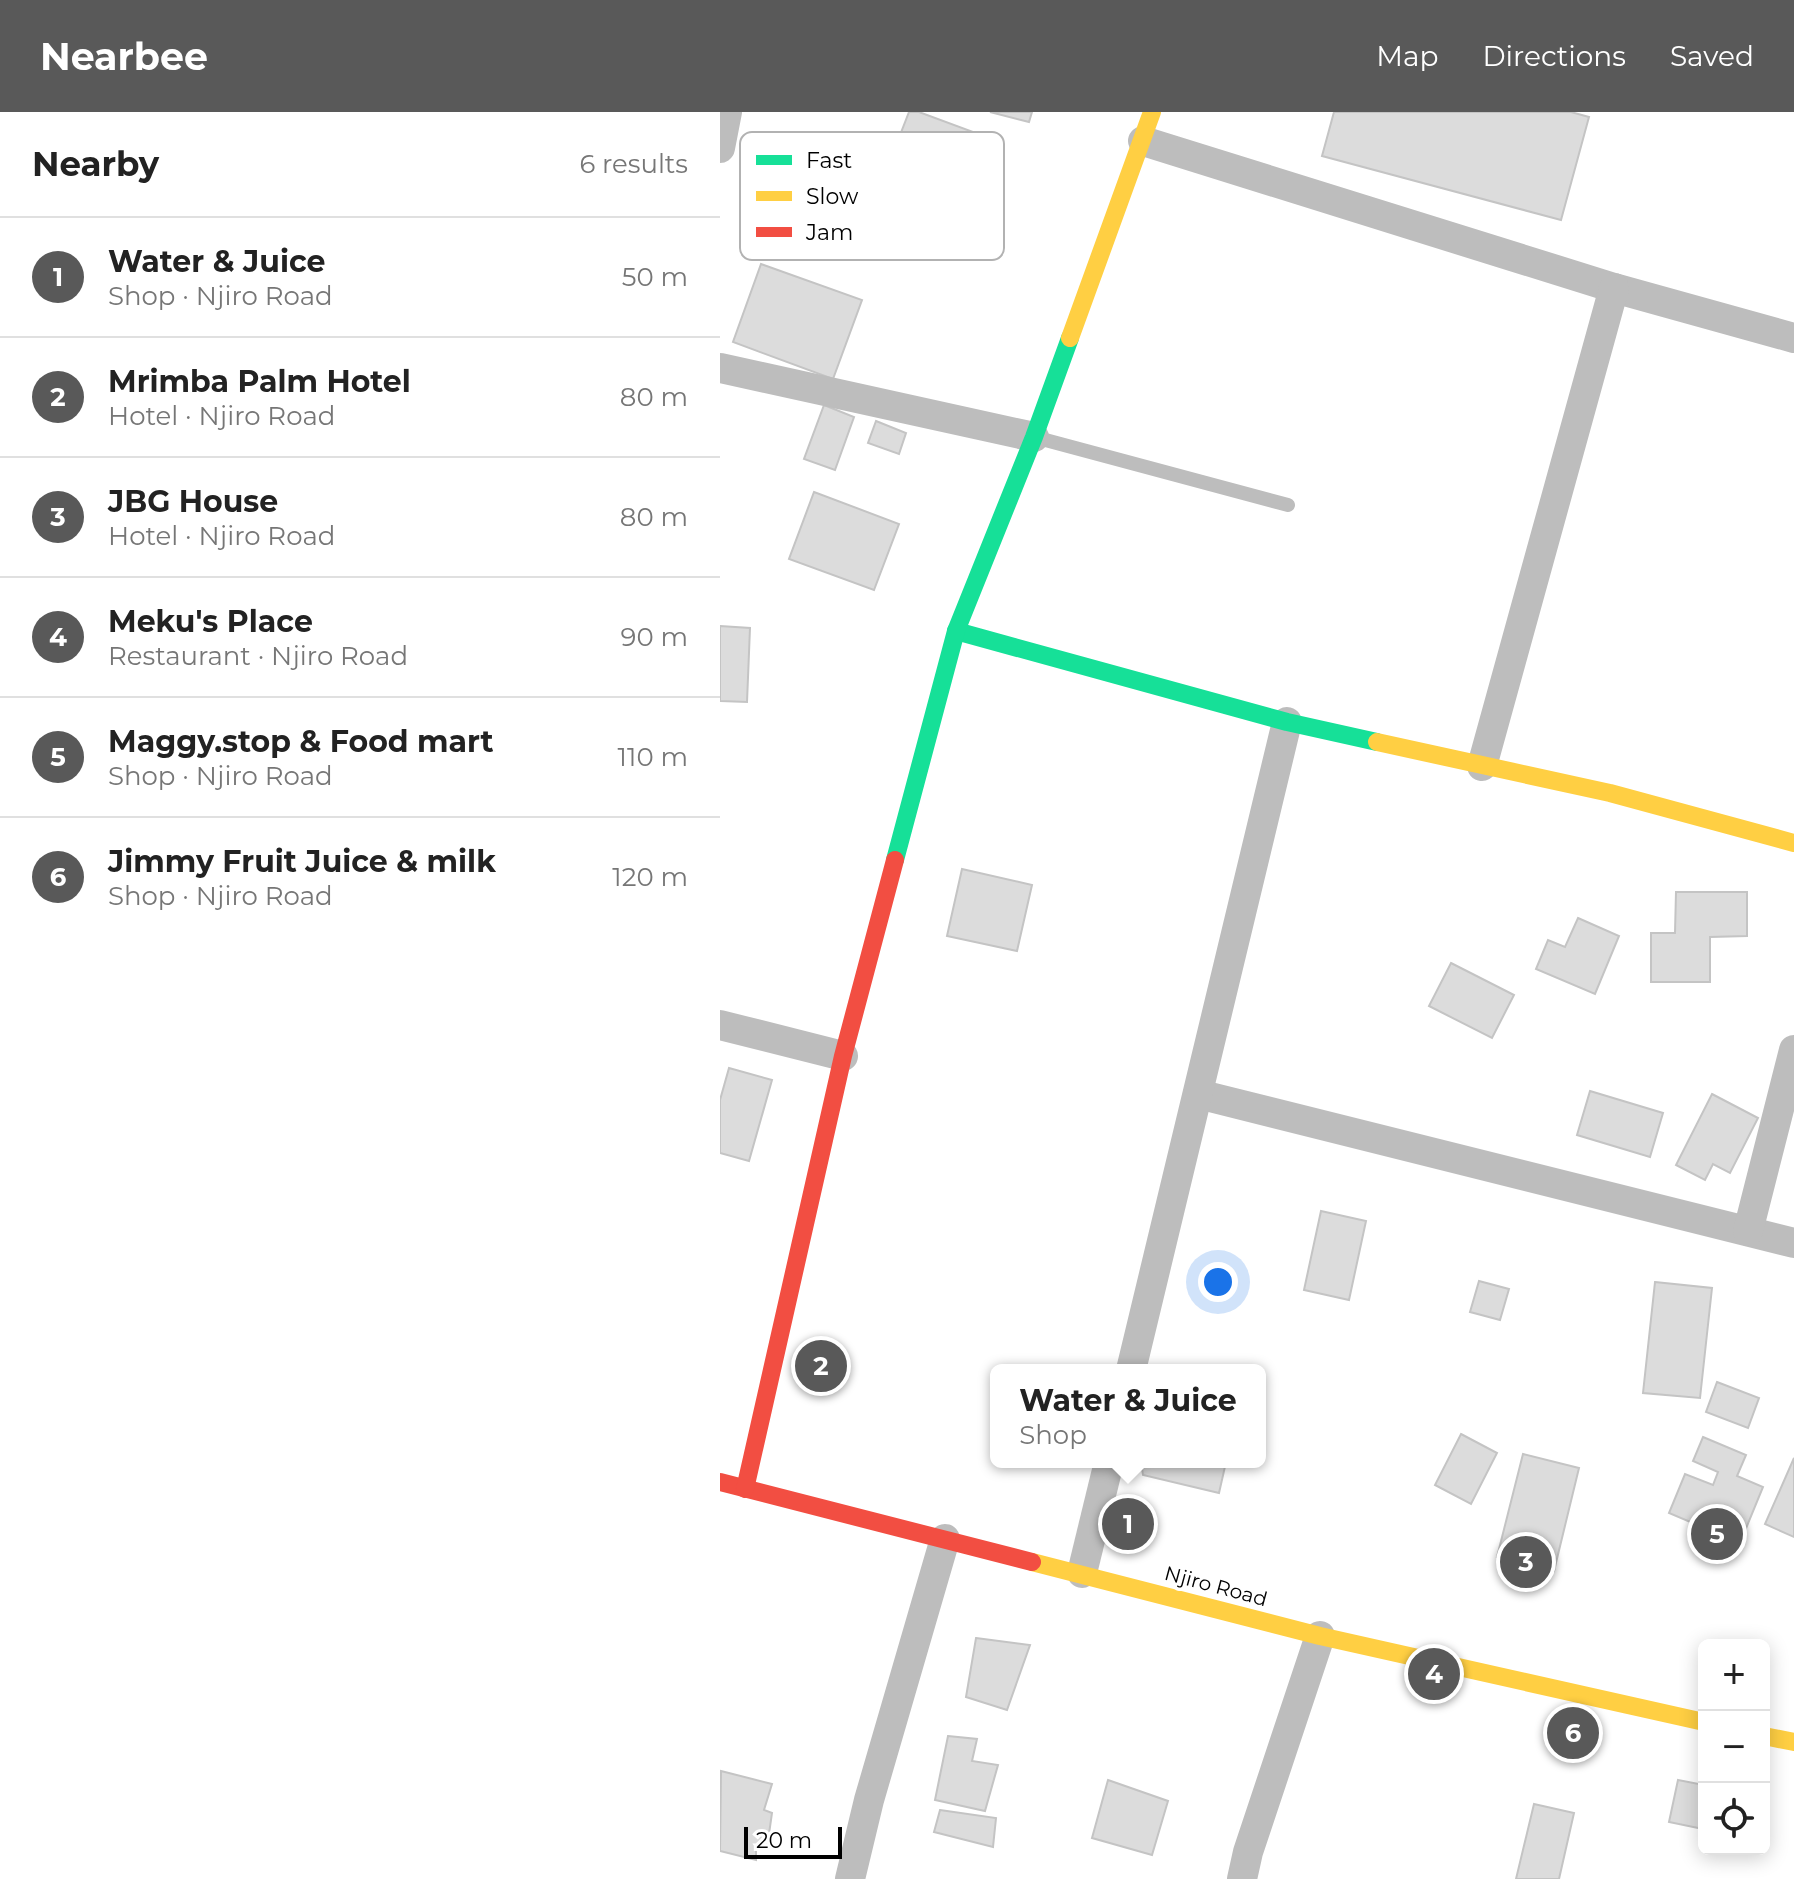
<!DOCTYPE html>
<meta charset="utf-8">
<style>
body{margin:0;font-family:Montserrat,sans-serif;background:#f6f6f6;color:#222}
.controls{position:absolute;right:24px;bottom:24px;display:grid;overflow:hidden;border-radius:12px;box-shadow:0 4px 20px #0003}
.controls button{width:72px;height:72px;display:grid;place-items:center;padding:0;border:0;border-bottom:2px solid #e0e0e0;background:#fff;color:#222;font:40px sans-serif}
.scale{position:absolute;left:24px;bottom:20px;width:98px;box-sizing:border-box;padding-left:8px;border:4px solid #000;border-top:0;font-size:22px;line-height:28px;white-space:nowrap;color:#000;-webkit-text-stroke:6px #fff;paint-order:stroke}
.you{position:absolute;left:498px;top:1170px;width:28px;height:28px;margin:-20px;border:6px solid #fff;border-radius:50%;background:#1a73e8;box-shadow:0 0 0 12px #1a73e833}
.badge{display:grid;place-items:center;width:52px;height:52px;border-radius:50%;background:#595959;color:#fff;font-size:26px;font-weight:700}
.pin{position:absolute;translate:-50% -50%;border:4px solid #fff;box-shadow:0 2px 8px #0006}
.popup{position:absolute;left:270px;top:1252px;width:276px;height:104px;box-sizing:border-box;display:grid;place-content:center;border-radius:12px;background:#fff;filter:drop-shadow(0 2px 6px #0005);font-size:26px;white-space:nowrap;color:#767676}
.popup b{font-size:30px;color:#222}
.popup::after{content:'';position:absolute;left:50%;top:100%;margin-left:-16px;border:16px solid transparent;border-top-color:#fff}
.list{margin:0;padding:0;list-style:none}
h2{display:flex;justify-content:space-between;align-items:center;height:104px;margin:0;padding:0 32px;font-size:34px}
h2 small{font-size:26px;font-weight:400;color:#767676}
.list li{display:grid;grid-template-columns:52px 1fr auto;gap:24px;align-items:center;box-sizing:border-box;height:120px;padding:0 32px;border-top:2px solid #e0e0e0}
.list b{display:block;font-size:30px;white-space:nowrap}
.list p{margin:0;font-size:26px;white-space:nowrap;color:#767676}
.list em{font-size:26px;font-style:normal;color:#767676}
.icon{flex:none;width:44px;height:44px;fill:none;stroke:currentColor;stroke-width:2;stroke-linecap:round;stroke-linejoin:round}
.map{position:relative;flex:none;width:1074px;height:1767px;overflow:hidden}
header{display:flex;align-items:center;gap:48px;box-sizing:border-box;height:112px;padding:0 40px;background:#595959;color:#fff}
header strong{font-size:38px}
nav{display:flex;gap:44px;margin-inline-start:auto;font-size:28px}
main{display:flex}
aside{flex:1;background:#fff}
.map>svg:first-child{display:block}
.building{fill:#dcdcdc;stroke:#c4c4c4;stroke-width:2}
.lines{fill:none;stroke-linecap:round;stroke-linejoin:round}
.lane{stroke:#bdbdbd;stroke-width:14}
.street{stroke:#bdbdbd;stroke-width:30}
.fast{stroke:#16e098;stroke-width:18}
.slow{stroke:#ffcf43;stroke-width:18}
.jam{stroke:#f24e42;stroke-width:18}
.labels{text-anchor:middle;dominant-baseline:central;stroke-width:7;stroke-linejoin:round;paint-order:stroke}
.street-label{font-size:20px;fill:#000;stroke:#fff}
.key{fill:#fff;stroke:#b2b2b2;stroke-width:2}
.key-label{font-size:22px;fill:#000}
</style>
<header>
<strong>Nearbee</strong>
<nav><a>Map</a><a>Directions</a><a>Saved</a></nav>
</header>
<main>
<aside>
<h2>Nearby<small>6 results</small></h2>
<ul class="list">
<li><span class="badge">1</span><div><b>Water &amp; Juice</b><p>Shop · Njiro Road</p></div><em>50 m</em></li>
<li><span class="badge">2</span><div><b>Mrimba Palm Hotel</b><p>Hotel · Njiro Road</p></div><em>80 m</em></li>
<li><span class="badge">3</span><div><b>JBG House</b><p>Hotel · Njiro Road</p></div><em>80 m</em></li>
<li><span class="badge">4</span><div><b>Meku's Place</b><p>Restaurant · Njiro Road</p></div><em>90 m</em></li>
<li><span class="badge">5</span><div><b>Maggy.stop &amp; Food mart</b><p>Shop · Njiro Road</p></div><em>110 m</em></li>
<li><span class="badge">6</span><div><b>Jimmy Fruit Juice &amp; milk</b><p>Shop · Njiro Road</p></div><em>120 m</em></li>
</ul>
</aside>
<div class="map">
<svg width="1074" height="1767" viewBox="0 0 1074 1767">
<rect width="100%" height="100%" fill="#fff"/>
<!-- building -->
<g class="building">
<polygon points="189,0 199,0 264,24 244,79 224,71 221,80 251,90 231,142 156,115 175,63 207,74 210,64 170,49"/>
<polygon points="270,0 312,0 309,10"/>
<polygon points="614,0 851,0 869,5 841,108 602,44"/>
<polygon points="41,152 142,188 113,267 13,230"/>
<polygon points="104,293 134,305 115,358 84,347"/>
<polygon points="156,309 186,321 179,342 148,331"/>
<polygon points="94,380 179,412 154,478 69,447"/>
<polygon points="0,514 30,516 27,590 0,589"/>
<polygon points="242,757 312,773 297,839 227,824"/>
<polygon points="956,780 1027,780 1027,824 990,825 990,870 931,870 931,821 955,821"/>
<polygon points="858,806 899,824 875,882 816,857 828,828 845,835"/>
<polygon points="731,851 794,883 772,926 709,894"/>
<polygon points="9,956 52,968 29,1049 0,1041 0,988"/>
<polygon points="870,979 943,1001 930,1045 857,1023"/>
<polygon points="992,982 1038,1006 1010,1061 993,1052 985,1068 956,1053"/>
<polygon points="601,1099 646,1109 629,1188 584,1178"/>
<polygon points="759,1169 789,1177 780,1208 750,1200"/>
<polygon points="935,1170 992,1176 980,1286 923,1281"/>
<polygon points="997,1270 1039,1286 1028,1316 986,1300"/>
<polygon points="741,1322 777,1341 751,1392 715,1373"/>
<polygon points="983,1325 1026,1343 1017,1364 1043,1375 1020,1431 949,1401 965,1362 993,1373 998,1360 973,1349"/>
<polygon points="803,1342 859,1356 834,1459 777,1445"/>
<polygon points="1074,1346 1074,1425 1045,1412"/>
<polygon points="421,1350 506,1350 499,1381 423,1363"/>
<polygon points="256,1526 310,1533 287,1598 246,1585"/>
<polygon points="228,1624 257,1627 252,1649 278,1653 265,1699 215,1688"/>
<polygon points="1,1659 52,1672 44,1698 52,1701 47,1736 36,1736 36,1748 0,1739"/>
<polygon points="388,1668 448,1689 432,1743 372,1726"/>
<polygon points="958,1668 984,1673 983,1717 949,1710"/>
<polygon points="814,1692 854,1701 839,1767 796,1767"/>
<polygon points="220,1698 276,1706 273,1735 214,1720"/>
</g>
<g class="lines">
<!-- lane -->
<polyline class="lane" points="318,326 568,393"/>
<!-- street -->
<g class="street">
<polyline points="423,29 894,176 1074,226"/>
<polyline points="0,36 7,0"/>
<polyline points="0,256 314,325"/>
<polyline points="762,654 894,176"/>
<polyline points="0,913 123,944"/>
<polyline points="478,982 1074,1131"/>
<polyline points="1028,1119 1074,938"/>
<polyline points="411,1258 567,610"/>
<polyline points="362,1461 389,1350"/>
<polyline points="130,1767 149,1688 225,1427"/>
<polyline points="522,1767 528,1740 600,1524"/>
</g>
<!-- fast -->
<g class="fast">
<polyline points="236,519 567,610 657,630"/>
<polyline points="175,748 236,519 314,325 350,226"/>
</g>
<!-- slow -->
<g class="slow">
<polyline points="350,226 432,0"/>
<polyline points="657,630 890,681 1074,731"/>
<polyline points="312,1450 600,1524 984,1610"/>
<polyline points="1044,1624 1074,1630"/>
</g>
<!-- jam -->
<g class="jam">
<polyline points="0,1370 312,1450"/>
<polyline points="25,1377 123,944 175,748"/>
</g>
</g>
<g class="labels">
<!-- street labels -->
<g class="street-label">
<text transform="translate(496 1474) rotate(15)">Njiro Road</text>
</g>
</g>
<!-- legend -->
<rect x="20" y="20" width="264" height="128" rx="12" class="key"/>
<rect x="36" y="43" width="36" height="10" fill="#16e098"/>
<rect x="36" y="79" width="36" height="10" fill="#ffcf43"/>
<rect x="36" y="115" width="36" height="10" fill="#f24e42"/>
<g class="key-label">
<text x="86" y="56">Fast</text>
<text x="86" y="92">Slow</text>
<text x="86" y="128">Jam</text>
</g>
</svg>
<div class="controls">
<button>+</button>
<button>−</button>
<button><svg class="icon" aria-label="locate" viewBox="0 0 24 24"><circle cx="12" cy="12" r="6"/><path d="M12 2v4M12 18v4M2 12h4M18 12h4"/></svg></button>
</div>
<div class="scale">20 m</div>
<div class="you"></div>
<div class="pin badge" style="left:408px;top:1412px">1</div>
<div class="popup"><b>Water &amp; Juice</b>Shop</div>
<div class="pin badge" style="left:101px;top:1254px">2</div>
<div class="pin badge" style="left:806px;top:1450px">3</div>
<div class="pin badge" style="left:714px;top:1562px">4</div>
<div class="pin badge" style="left:997px;top:1422px">5</div>
<div class="pin badge" style="left:853px;top:1621px">6</div>
</div>
</main>
